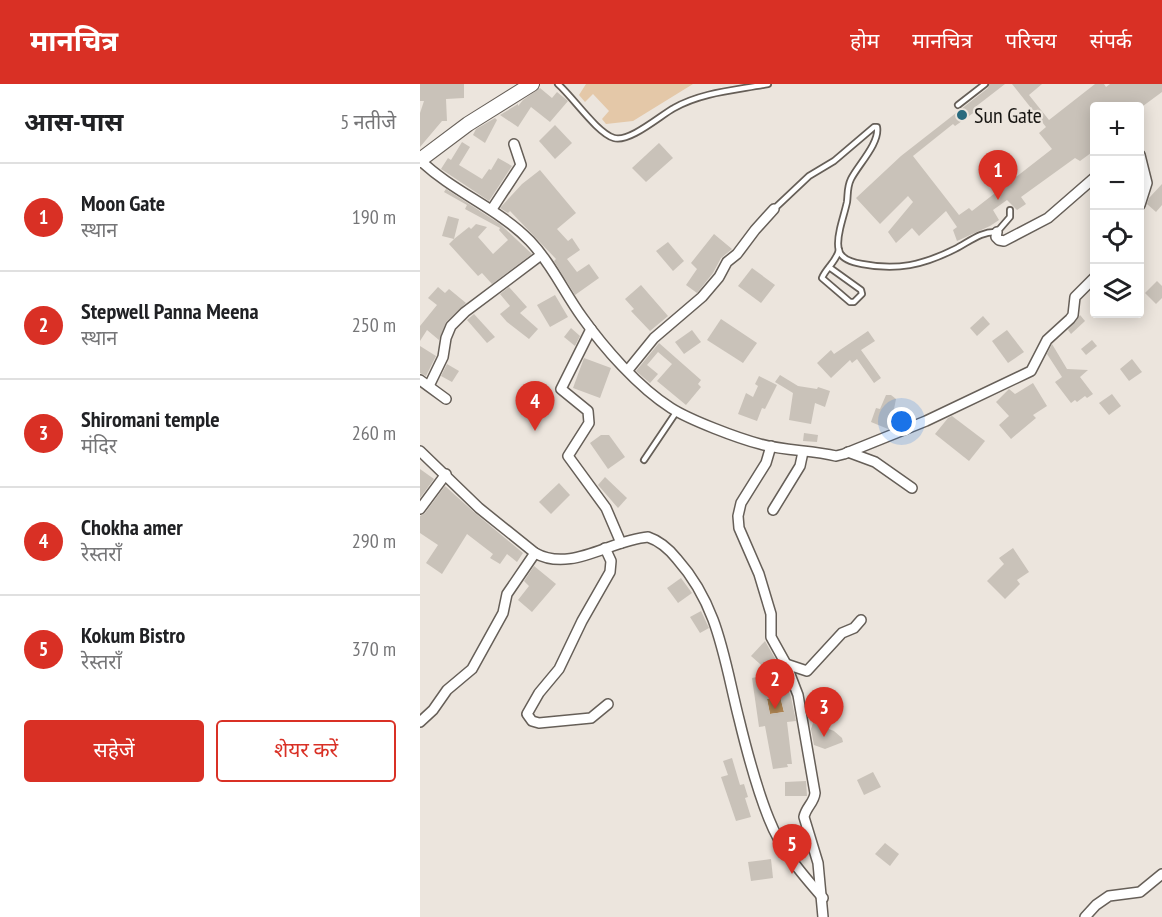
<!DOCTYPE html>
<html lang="hi">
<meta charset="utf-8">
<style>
body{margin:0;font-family:"PT Sans Narrow","Noto Sans Devanagari",sans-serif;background:#f6f6f6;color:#202124}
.controls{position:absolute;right:18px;top:18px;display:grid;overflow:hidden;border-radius:6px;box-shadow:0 3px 15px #0003}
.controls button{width:54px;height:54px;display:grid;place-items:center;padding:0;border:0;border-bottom:2px solid #e0e0e0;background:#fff;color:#202124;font:30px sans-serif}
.you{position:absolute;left:482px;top:338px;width:21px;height:21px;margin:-15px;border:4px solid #fff;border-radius:50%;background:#1a73e8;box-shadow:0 0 0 9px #1a73e833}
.badge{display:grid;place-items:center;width:39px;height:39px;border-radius:50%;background:#d93025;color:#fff;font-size:20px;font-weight:700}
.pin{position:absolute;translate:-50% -50px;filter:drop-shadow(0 2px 3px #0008)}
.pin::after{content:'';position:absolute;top:32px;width:21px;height:18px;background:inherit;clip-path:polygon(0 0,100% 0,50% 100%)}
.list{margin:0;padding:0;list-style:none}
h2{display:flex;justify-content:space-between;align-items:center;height:78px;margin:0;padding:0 24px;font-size:26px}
h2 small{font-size:20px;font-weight:400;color:#757577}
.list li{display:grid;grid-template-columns:39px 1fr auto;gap:18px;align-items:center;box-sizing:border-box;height:108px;padding:0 24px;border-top:2px solid #e0e0e0}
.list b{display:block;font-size:22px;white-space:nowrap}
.list p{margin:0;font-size:20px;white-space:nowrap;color:#757577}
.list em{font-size:20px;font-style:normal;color:#757577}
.actions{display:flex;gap:12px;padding:18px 24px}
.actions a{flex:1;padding:14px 0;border:2px solid #d93025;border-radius:6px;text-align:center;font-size:21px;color:#d93025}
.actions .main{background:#d93025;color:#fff}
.icon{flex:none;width:33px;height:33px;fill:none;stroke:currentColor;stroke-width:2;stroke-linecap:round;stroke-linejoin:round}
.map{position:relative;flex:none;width:742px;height:833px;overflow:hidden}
header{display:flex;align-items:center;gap:36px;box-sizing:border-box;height:84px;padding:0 30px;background:#d93025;color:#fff}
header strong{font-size:28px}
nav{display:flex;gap:33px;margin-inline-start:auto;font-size:21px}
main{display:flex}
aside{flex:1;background:#fff}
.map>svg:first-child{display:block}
.green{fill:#e4c8a8}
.water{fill:#ae8452}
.building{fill:#c9c2b9;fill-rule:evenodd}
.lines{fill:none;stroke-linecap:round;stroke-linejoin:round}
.lane-casing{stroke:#665f58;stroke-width:8}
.street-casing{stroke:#665f58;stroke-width:12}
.secondary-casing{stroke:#665f58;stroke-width:16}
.lane{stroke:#fff;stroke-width:4.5}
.street{stroke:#fff;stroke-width:9}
.secondary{stroke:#fff;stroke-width:14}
.poi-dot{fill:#296a7e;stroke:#ece5dd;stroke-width:2}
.labels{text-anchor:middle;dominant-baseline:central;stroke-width:4.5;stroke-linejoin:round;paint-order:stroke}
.poi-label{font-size:22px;fill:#171512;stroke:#ece5dd;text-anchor:start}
</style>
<header>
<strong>मानचित्र</strong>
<nav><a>होम</a><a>मानचित्र</a><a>परिचय</a><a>संपर्क</a></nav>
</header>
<main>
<aside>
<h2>आस-पास<small>5 नतीजे</small></h2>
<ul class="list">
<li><span class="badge">1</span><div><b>Moon Gate</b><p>स्थान</p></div><em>190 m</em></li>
<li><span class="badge">2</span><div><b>Stepwell Panna Meena</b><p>स्थान</p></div><em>250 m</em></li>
<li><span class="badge">3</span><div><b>Shiromani temple</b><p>मंदिर</p></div><em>260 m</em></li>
<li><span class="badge">4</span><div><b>Chokha amer</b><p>रेस्तराँ</p></div><em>290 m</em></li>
<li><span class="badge">5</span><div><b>Kokum Bistro</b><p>रेस्तराँ</p></div><em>370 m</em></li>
</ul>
<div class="actions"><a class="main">सहेजें</a><a>शेयर करें</a></div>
</aside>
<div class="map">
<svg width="742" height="833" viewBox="0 0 742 833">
<rect width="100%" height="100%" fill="#ece5dd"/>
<!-- green -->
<polygon class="green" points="166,0 273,0 213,37 186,40 182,35 189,27 173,10 165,18 159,11"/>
<!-- water -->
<polygon class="water" points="360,612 364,628 350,630 347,615"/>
<!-- building -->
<g class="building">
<polygon points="0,0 44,0 44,14 26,15 27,37 22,37 0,63 0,29 4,17 0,17"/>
<polygon points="569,0 585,0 554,24 556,27 535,42 533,40 493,72 539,131 549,124 552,127 632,65 619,49 626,43 592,0 622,0 609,11 629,36 675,0 684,0 686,3 690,0 742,0 742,8 723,22 675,22 675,66 660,77 655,74 601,113 606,120 597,126 587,116 573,126 579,136 570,142 537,157 533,146 537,143 526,127 499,152 492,144 476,159 468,148 493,118 488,112 460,140 436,114 481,72 568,4"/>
<polygon points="120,4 132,14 137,8 148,17 130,38 111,23 98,43 80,31 98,20 98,22 103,16"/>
<polygon points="75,34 77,36 65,59 53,51 56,45"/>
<polygon points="135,41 152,59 135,75 119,57"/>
<polygon points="42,58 50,63 39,81 62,95 69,85 71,86 78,74 92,82 69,117 21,85 28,74 31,76"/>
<polygon points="239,59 253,74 226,98 212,84"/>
<polygon points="120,86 156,129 137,145 148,157 152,154 160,166 147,175 157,188 169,180 179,194 155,211 134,177 136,175 90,127 88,129 80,124 102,100"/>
<polygon points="742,100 742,121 736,128 727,120 729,114"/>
<polygon points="26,105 80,140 112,170 72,200 62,189 58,192 29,160 34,155 49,143 51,145 56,140 67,143 58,153 73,170 88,156 79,146 80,144 45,125 47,121 24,108"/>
<polygon points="28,132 39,135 34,155 22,152"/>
<polygon points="294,150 312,165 301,174 293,189 277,209 266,201 277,185 271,179"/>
<polygon points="248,158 264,177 253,187 236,167"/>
<polygon points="332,184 355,201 341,219 318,202"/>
<polygon points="737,197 742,202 742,214 736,220 725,209"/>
<polygon points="221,201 248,232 230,247 211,227 214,225 205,215"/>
<polygon points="18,203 25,209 29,205 46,219 26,238 19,256 7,246 0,257 0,242 17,221 8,214"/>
<polygon points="89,203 107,223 100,229 118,245 109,255 87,238 80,230 90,222 80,210"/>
<polygon points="135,211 148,233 130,243 117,221"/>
<polygon points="54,230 75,253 67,259 47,236"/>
<polygon points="660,231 665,237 651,250 648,246"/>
<polygon points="563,232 570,240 557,252 550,244"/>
<polygon points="301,235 337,259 323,279 287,256"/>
<polygon points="151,244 160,252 155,262 144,253"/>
<polygon points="272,246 281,258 264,270 255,258"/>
<polygon points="587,246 604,268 588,279 572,257"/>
<polygon points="448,247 455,257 441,266 461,294 454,299 437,275 432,279 430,276 411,294 397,279 411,266 414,270"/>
<polygon points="672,256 677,262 666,271 661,265"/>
<polygon points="239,259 281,296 278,300 281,303 266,321 237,297 252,280 238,268 227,281 238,290 230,299 216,287"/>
<polygon points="632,260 647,285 668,286 660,293 673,310 667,314 665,312 657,318 655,316 651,319 635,298 642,293 627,270"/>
<polygon points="0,262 16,272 6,292 0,289"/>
<polygon points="164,274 191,284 180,314 153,304"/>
<polygon points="712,275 722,288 709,297 700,285"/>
<polygon points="27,280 39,287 32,298 21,292"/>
<polygon points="360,291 378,302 397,305 398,303 410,307 405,323 395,319 391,340 369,336 373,309 355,298"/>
<polygon points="339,292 357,301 345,325 342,324 337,337 318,330 326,309 333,313 338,302 335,300"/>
<polygon points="613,299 627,322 613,331 616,334 591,355 579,341 589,332 576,318 589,305 595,310"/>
<polygon points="692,310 701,322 689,331 679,319"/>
<polygon points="466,311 471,311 476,315 473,330 477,331 472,343 468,345 451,338 456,324 460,325"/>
<polygon points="532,332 565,357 549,377 515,350 528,334"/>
<polygon points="384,349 398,351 397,358 383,357"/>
<polygon points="181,351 189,351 205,373 188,385 170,359"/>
<polygon points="0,385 14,395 0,414"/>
<polygon points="185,393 207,414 198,424 178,401"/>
<polygon points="139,399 150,411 131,430 119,418"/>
<polygon points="25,402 55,429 103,469 97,478 87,470 80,480 70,474 73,470 47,450 22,490 6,479 18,461 0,449 0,432 5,429"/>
<polygon points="593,464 609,488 597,496 600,500 585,515 567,497 584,480 579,474"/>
<polygon points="114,482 136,500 112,528 98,516 109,502 104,497"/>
<polygon points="261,494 272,509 258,519 247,504"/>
<polygon points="281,527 289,544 280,549 270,533"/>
<path d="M345,557L360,583L371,613L376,637L367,638L372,680H367L368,683L353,685L345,642L339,643L332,594L341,592L347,586L331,572ZM360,612L364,628L350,630L347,615Z"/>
<polygon points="393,639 414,647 422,654 423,658 405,665 394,661 391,645"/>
<polygon points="312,674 320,701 324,700 328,713 325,714 331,733 316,737 301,693 308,691 303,677"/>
<polygon points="453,688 461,703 444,711 437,696"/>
<polygon points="386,697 387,712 365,712 365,698"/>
<polygon points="465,759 479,770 470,782 455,770"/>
<polygon points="351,775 353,794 331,797 328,778"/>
</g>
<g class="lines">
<defs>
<g id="lane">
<path d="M138,0C153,13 177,49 194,54C209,59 241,31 254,24C282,8 317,6 348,0"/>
<polyline points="538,21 565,0"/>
<path d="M354,125L389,92L414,77L454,43H457C460,59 438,81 431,95C427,103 428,110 427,118C425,127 422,136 420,145C415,167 418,176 442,180C477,187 503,181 535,165C549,158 561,147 577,148L590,133V126"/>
<path d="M409,183L441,206L442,210L434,218H430L402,194C406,184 416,178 419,166"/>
<polyline points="224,376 257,327"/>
</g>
<g id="street">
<polyline points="720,71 727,99 720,121"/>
<path d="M0,76C33,108 78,124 110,157C131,179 144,208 162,233C184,264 218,303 251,324C270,336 317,354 340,360C365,367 391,366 416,372L424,370L506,337L611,287L627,256L650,235L653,231L655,213L674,194"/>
<polyline points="72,125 101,81 94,60"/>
<polyline points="577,148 576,153 579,156 584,157 628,134 674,94"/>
<polyline points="171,245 141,305 168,327 169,339 148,372 186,424 201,459"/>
<polyline points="208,286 234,254 282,213 299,193 307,178 317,170 335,146 354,125"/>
<polyline points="0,296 26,315"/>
<polyline points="9,302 23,273 26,254 31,242 45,228 121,171"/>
<path d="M351,362L346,379L321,419L318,432L319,444L339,490L351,530V553L366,580L378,611L395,709C394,719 386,723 384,733L398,779L403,833"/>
<path d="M0,367L59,424L115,469C151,489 190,456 228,453C240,457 249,465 257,475C299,522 304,576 319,635C327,668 336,703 349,735C361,766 382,790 403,814"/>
<polyline points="428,368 455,378 492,404"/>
<polyline points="0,425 26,390"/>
<polyline points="353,426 380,382 383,368"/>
<polyline points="185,464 191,477 190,488 162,537 139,585 119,609 107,630 112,637 119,639 171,634 188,620"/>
<polyline points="366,580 387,587 422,549 434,544 441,536"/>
<polyline points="0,638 13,626 27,606 52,585 83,529 87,510 115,469"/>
<polyline points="665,833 676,821 689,812 720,808 742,790"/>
</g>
<polyline id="secondary" points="0,76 48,40 112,0"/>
</defs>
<!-- lane casing -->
<use href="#lane" class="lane-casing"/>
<!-- street casing -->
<use href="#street" class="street-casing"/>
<!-- secondary casing -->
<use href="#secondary" class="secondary-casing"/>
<!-- lane -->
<use href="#lane" class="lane"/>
<!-- street -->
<use href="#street" class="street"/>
<!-- secondary -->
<use href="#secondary" class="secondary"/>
</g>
<!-- markers -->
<circle class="poi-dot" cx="542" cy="31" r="6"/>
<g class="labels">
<!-- poi labels -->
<g class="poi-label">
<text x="554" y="31">Sun Gate</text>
</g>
</g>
</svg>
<div class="controls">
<button>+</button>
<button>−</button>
<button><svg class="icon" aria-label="locate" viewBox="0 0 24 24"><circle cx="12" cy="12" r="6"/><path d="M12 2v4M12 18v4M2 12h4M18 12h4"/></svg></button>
<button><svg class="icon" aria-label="layers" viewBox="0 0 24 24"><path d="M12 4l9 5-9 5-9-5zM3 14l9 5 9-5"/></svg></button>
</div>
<div class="you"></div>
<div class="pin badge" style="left:578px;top:116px">1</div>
<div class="pin badge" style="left:355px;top:625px">2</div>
<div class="pin badge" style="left:404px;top:653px">3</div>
<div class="pin badge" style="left:115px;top:347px">4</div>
<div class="pin badge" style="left:372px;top:790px">5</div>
</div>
</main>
